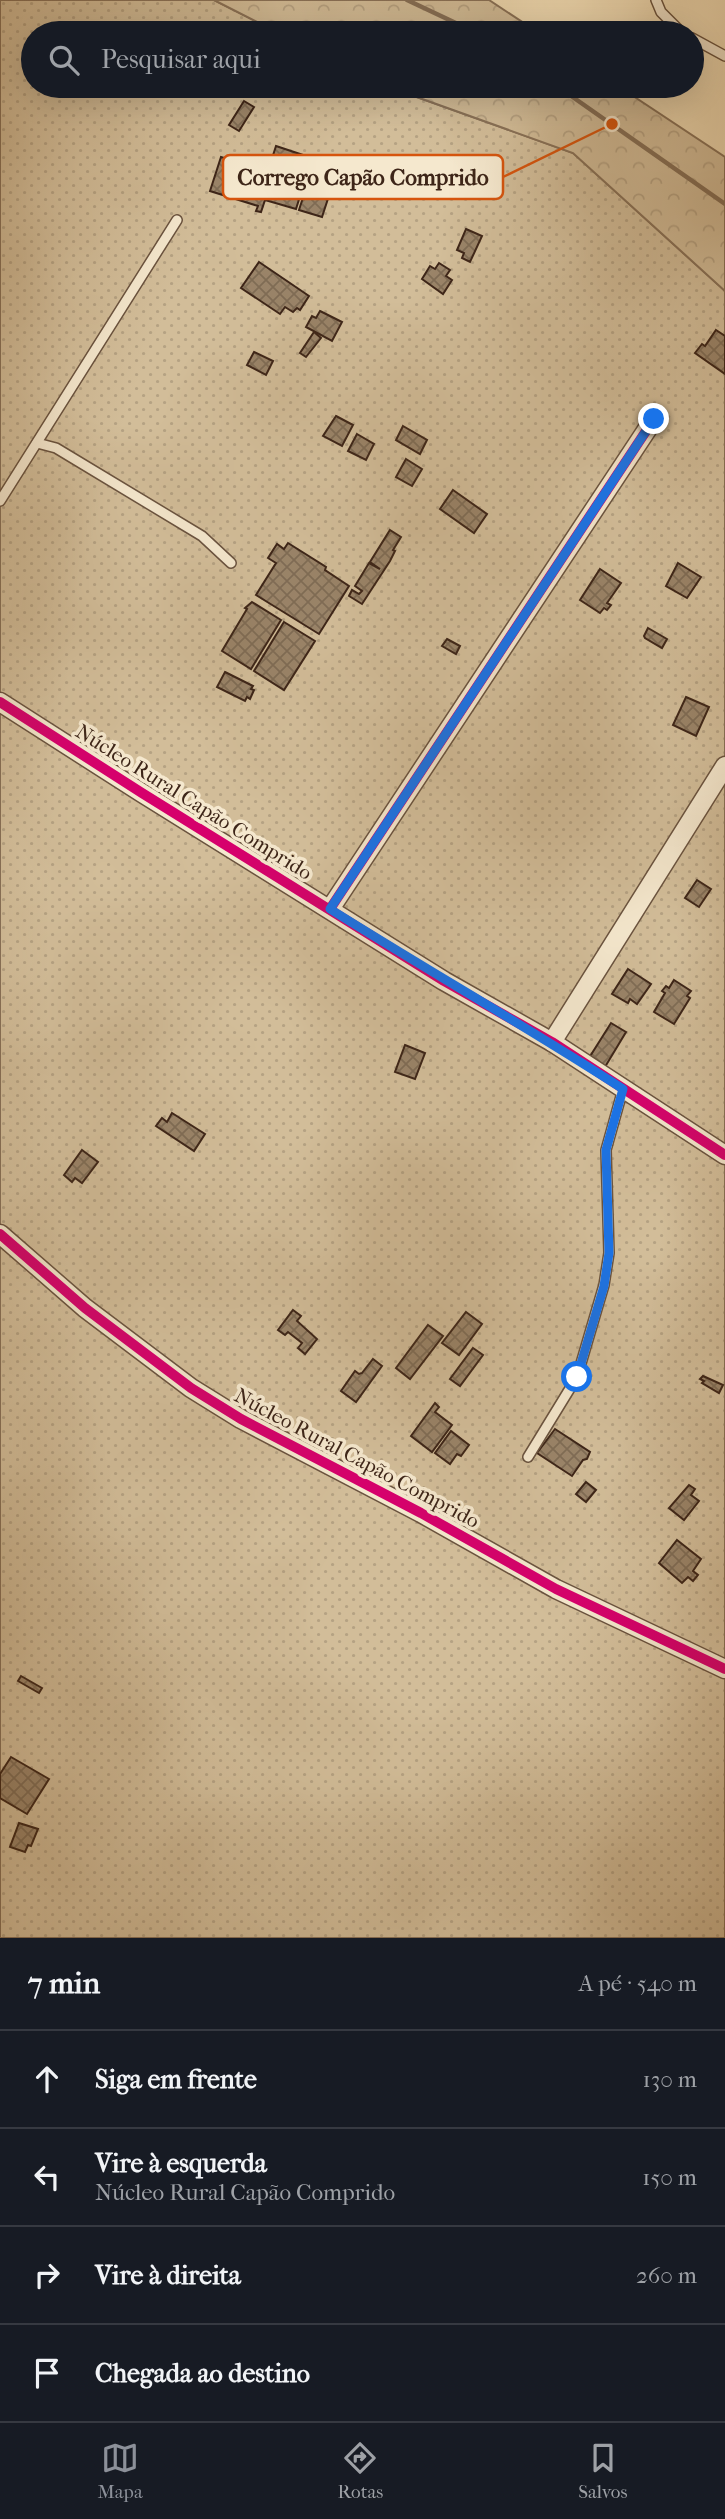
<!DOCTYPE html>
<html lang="pt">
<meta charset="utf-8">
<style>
body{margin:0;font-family:"IM FELL French Canon",serif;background:#242831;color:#f1f3f6}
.stop{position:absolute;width:21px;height:21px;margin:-16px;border:5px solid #1a73e8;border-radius:50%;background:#fff}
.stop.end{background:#1a73e8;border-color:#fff;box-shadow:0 2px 7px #0008}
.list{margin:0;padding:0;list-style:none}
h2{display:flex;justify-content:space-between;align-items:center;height:91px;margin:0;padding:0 28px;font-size:30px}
h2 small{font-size:23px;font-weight:400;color:#9ea1a6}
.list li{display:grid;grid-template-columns:46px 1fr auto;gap:21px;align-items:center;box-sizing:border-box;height:98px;padding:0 28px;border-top:2px solid #363941}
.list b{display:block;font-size:26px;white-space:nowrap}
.list p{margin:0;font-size:23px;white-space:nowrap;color:#9ea1a6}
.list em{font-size:23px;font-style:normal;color:#9ea1a6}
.icon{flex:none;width:38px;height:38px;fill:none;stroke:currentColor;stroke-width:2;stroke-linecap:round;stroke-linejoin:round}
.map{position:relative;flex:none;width:725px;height:1938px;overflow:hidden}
.search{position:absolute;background:#171b24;box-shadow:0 7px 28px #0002;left:21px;right:21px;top:21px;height:77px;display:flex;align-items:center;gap:18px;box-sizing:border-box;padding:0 24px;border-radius:38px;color:#9ea1a6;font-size:26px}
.sheet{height:483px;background:#171b24}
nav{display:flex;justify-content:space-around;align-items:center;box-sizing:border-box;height:98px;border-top:2px solid #363941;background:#171b24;font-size:19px;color:#9ea1a6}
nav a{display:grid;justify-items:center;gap:4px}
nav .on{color:#8c9099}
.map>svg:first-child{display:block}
.grass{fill:url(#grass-dots);stroke:#887158;stroke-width:2}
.forest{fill:url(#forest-crowns);stroke:#887158;stroke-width:2}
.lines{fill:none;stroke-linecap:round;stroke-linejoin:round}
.stream{stroke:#846e56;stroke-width:4.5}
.building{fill:url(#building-cross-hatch);stroke:#3d2518;stroke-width:2}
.service-casing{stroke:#6a533f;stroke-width:12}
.minor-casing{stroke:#6a533f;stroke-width:21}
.service{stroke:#f5e8ce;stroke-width:9}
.minor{stroke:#f5e8ce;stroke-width:18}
.cycleway-casing{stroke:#f5e8ce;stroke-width:15}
.cycleway{stroke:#d6006c;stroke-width:10}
.route{stroke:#1a73e8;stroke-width:9}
.labels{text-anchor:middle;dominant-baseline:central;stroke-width:7;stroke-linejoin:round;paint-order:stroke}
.street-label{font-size:21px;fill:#3d2518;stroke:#f5e8ce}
.leader{fill:none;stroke:#d7540d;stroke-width:2.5}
.callout-dot{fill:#d7540d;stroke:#f5e8ce;stroke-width:2.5}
.callout{fill:#f5e8ce;stroke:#d7540d;stroke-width:2.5}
.callout-label{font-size:23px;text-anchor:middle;font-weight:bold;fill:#3d2518}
</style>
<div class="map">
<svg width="725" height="1938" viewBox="0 0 725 1938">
<defs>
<pattern id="grass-dots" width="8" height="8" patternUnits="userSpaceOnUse" patternTransform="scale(1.75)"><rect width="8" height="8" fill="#d2bd99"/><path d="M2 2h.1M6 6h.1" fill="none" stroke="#b5a283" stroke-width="1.8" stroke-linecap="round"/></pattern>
<pattern id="forest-crowns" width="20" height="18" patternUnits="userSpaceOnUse" patternTransform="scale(1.75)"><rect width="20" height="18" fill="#d2bd99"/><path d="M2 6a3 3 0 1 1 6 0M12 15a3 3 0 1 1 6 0" fill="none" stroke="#b5a283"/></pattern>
<pattern id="building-cross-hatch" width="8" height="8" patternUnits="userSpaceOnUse" patternTransform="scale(1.75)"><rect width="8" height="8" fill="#9a8469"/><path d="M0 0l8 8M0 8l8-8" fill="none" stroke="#7f6c55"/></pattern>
</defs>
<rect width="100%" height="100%" fill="#f0dcb4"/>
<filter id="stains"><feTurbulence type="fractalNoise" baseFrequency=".00286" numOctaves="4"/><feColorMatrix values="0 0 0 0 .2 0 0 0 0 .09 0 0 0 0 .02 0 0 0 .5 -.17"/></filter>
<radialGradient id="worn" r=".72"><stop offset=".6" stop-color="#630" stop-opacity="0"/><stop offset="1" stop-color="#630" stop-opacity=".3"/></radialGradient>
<!-- grass -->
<polygon class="grass" points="0,0 214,0 279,33 33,33 33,86 386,86 573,153 725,291 725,1938 0,1938"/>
<!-- forest -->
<g class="forest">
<polygon points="214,0 489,0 539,33 279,33"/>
<polygon points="386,86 618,86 725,157 725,291 573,153"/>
</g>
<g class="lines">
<!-- stream -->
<g class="stream">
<polyline points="407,0 477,33"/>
<polyline points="557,86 725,204"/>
</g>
</g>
<!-- building -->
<g class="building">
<polygon points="244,101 254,107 239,131 229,125"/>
<polygon points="276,146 312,158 296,209 265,200 261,212 256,211 258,206 210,191 221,157 268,171"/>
<polygon points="313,166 336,174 322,217 299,210"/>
<polygon points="466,229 482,236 470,262 462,258 464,253 457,250"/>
<polygon points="259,262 309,296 300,310 297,308 293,312 285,307 280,314 241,288"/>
<polygon points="439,263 450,270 446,276 452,280 443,294 422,279 430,266 435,269"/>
<polygon points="320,311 342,322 332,341 306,327 312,316 316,318"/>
<polygon points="716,330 725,336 725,374 695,353 702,344 705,346"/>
<polygon points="314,332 321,338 306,357 300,353"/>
<polygon points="254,352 273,361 266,375 247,365"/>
<polygon points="336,416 353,425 342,446 323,436"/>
<polygon points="403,426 427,440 420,454 396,440"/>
<polygon points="357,434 374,444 366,460 348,451"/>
<polygon points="406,459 422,469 412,486 396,477"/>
<polygon points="453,490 487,514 474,533 440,509"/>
<polygon points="390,530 401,537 393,550 395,551 390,561 362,604 349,596 352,590 359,594 362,591 355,586 369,563 380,569 370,562"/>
<polygon points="288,543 326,567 325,570 349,586 319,634 256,595 276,563 268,558 277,544 284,549"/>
<polygon points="678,563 701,577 687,598 666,586"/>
<polygon points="600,569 621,583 607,603 611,605 607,610 604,608 600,613 580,600"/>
<polygon points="252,602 281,620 251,669 222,651 247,609 245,608"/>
<polygon points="284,622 315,641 284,690 254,671"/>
<polygon points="648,628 667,639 662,648 645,638 644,636"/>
<polygon points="447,639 460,646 456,654 442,646"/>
<polygon points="225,672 253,686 251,689 254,690 250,699 247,697 245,701 217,687"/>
<polygon points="686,697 709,707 696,736 673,725"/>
<polygon points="697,880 711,889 699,907 685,898"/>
<polygon points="628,969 651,984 637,1004 630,999 628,1003 612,994"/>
<polygon points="674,980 691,991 687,996 690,998 674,1024 654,1012 665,993 662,991 666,986 669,988"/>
<polygon points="611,1023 626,1032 605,1067 589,1058"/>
<polygon points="405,1045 425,1053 415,1079 395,1072"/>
<polygon points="172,1113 205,1134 194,1151 156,1126 162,1118 167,1122"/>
<polygon points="82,1150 98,1162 82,1183 75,1178 72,1182 64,1175"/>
<polygon points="293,1310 301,1316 297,1321 317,1339 305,1354 298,1348 302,1343 288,1332 285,1335 278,1330"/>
<polygon points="466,1312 482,1324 459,1355 442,1343"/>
<polygon points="428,1325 443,1336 410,1379 396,1368"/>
<polygon points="473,1348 483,1355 460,1386 450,1379"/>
<polygon points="373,1359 382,1366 356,1402 341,1391 355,1371 359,1374 362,1373"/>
<polygon points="703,1376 723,1385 719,1393 702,1383 704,1381 700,1379"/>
<polygon points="435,1403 439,1407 435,1412 452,1425 432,1452 411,1436"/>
<polygon points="555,1429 590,1452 587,1459 583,1460 572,1476 537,1453"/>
<polygon points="451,1431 469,1445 461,1456 457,1454 450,1464 435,1453"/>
<polygon points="586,1482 596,1490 586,1502 576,1494"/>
<polygon points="689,1485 695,1489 691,1495 699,1501 684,1520 669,1508"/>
<polygon points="677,1540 701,1559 693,1571 698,1575 693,1581 688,1577 682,1583 659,1563"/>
<polygon points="21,1676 42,1688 39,1693 18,1681"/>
<polygon points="11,1757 49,1779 27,1814 0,1798 0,1774"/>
<polygon points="19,1823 38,1829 31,1846 28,1845 25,1852 10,1847"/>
</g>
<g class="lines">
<defs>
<g id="service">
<polyline points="656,0 661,12 682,33"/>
<polyline points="692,38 725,56"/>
<polyline points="37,443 56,448 202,536 231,563"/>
<polyline points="0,501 177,220"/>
<polyline points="528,1457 577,1377 604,1285 609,1253 606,1150 623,1089"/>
</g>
<g id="minor">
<polyline points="0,702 142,793 444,981 552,1042 725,1155"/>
<polyline points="330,909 654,419"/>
<polyline points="552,1042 725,766"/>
<polyline points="0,1234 85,1308 191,1388 241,1419 421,1513 556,1589 725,1669"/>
</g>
</defs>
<!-- service casing -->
<use href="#service" class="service-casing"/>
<!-- minor casing -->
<use href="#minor" class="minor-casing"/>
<!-- service -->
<use href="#service" class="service"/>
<!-- minor -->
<use href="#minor" class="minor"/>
<defs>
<g id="cycleway">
<polyline points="0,702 142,793 444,981 552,1042 725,1155"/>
<polyline points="330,909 654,419"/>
<polyline points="0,1234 85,1308 191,1388 241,1419 421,1513 556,1589 725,1669"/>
</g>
</defs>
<!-- cycleway casing -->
<use href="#cycleway" class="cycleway-casing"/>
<!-- cycleway -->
<use href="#cycleway" class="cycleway"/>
</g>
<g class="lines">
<!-- route -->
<path class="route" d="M577,1377L604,1286L609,1253L606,1150L623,1089C527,1027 427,970 330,909L654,419"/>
</g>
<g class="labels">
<!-- street labels -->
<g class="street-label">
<text transform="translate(194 802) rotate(32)">Núcleo Rural Capão Comprido</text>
<text transform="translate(357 1458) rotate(28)">Núcleo Rural Capão Comprido</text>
</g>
</g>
<!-- callouts -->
<path class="leader" d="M612 124L503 177"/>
<circle class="callout-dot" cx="612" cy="124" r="7"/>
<rect class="callout" x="223" y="155" width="280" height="44" rx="7"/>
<g class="callout-label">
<text x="363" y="185">Corrego Capão Comprido</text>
</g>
<rect width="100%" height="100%" filter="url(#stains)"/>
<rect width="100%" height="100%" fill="url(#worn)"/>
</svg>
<div class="stop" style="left:577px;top:1377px"></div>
<div class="stop end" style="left:654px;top:419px"></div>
<div class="search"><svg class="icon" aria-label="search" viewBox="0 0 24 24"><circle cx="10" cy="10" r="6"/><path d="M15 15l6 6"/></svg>Pesquisar aqui</div>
</div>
<section class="sheet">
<h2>7 min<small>A pé · 540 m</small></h2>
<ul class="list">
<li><svg class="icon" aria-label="ahead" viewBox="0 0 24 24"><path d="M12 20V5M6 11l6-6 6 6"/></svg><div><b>Siga em frente</b></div><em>130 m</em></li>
<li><svg class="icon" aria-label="left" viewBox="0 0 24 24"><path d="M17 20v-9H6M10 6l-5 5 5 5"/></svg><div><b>Vire à esquerda</b><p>Núcleo Rural Capão Comprido</p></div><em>150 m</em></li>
<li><svg class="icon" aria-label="right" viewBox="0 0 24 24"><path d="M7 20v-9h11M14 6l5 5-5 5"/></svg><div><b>Vire à direita</b></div><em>260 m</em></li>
<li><svg class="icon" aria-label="arrive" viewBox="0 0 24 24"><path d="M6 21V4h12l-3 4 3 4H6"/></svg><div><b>Chegada ao destino</b></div></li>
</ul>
</section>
<nav>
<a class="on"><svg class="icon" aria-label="map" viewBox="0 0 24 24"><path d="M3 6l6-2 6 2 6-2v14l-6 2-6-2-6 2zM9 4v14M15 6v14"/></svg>Mapa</a>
<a><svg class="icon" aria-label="directions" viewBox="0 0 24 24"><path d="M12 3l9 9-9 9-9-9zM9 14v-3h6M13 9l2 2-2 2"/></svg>Rotas</a>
<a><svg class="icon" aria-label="saved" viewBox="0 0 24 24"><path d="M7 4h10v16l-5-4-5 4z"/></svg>Salvos</a>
</nav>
